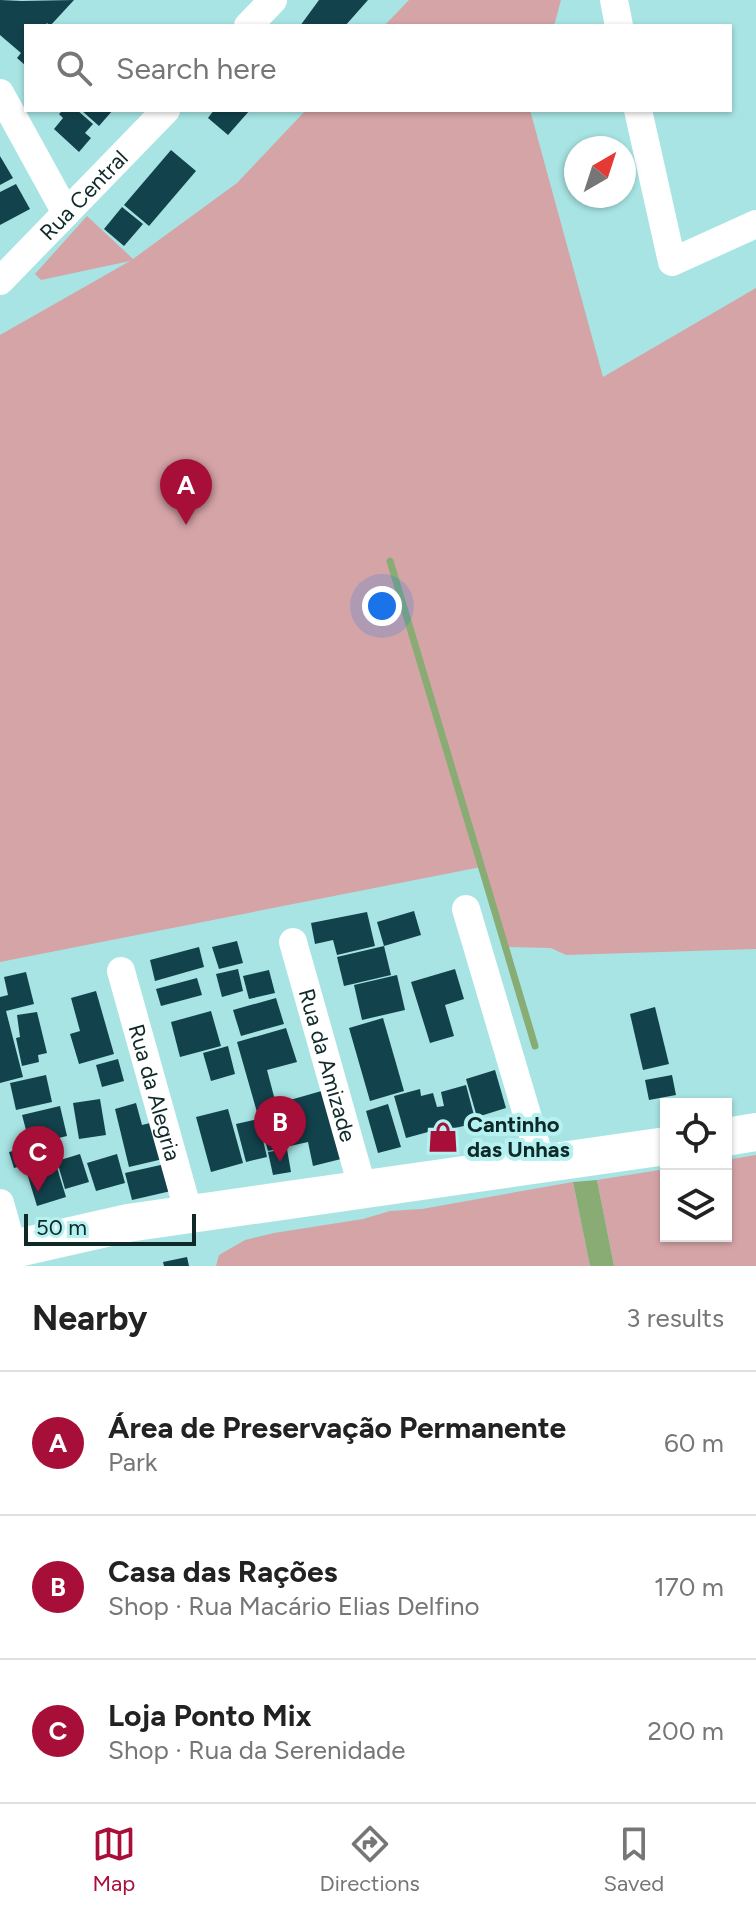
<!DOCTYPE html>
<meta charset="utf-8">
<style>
body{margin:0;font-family:Figtree,sans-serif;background:#f2f2f2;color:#222}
.controls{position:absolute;right:24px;bottom:24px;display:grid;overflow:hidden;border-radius:0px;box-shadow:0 2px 6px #0004}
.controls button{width:72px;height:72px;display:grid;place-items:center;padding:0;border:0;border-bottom:2px solid #e0e0e0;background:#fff;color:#222;font:40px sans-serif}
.compass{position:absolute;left:564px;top:136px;width:72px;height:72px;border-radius:50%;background:#fff;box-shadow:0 2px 6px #0004;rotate:39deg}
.scale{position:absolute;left:24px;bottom:20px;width:172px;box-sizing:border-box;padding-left:8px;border:4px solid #0f2828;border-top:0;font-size:22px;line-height:28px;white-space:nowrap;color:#0f2828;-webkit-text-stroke:6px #b4f1f0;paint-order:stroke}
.you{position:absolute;left:382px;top:606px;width:28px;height:28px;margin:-20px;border:6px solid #fff;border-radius:50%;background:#1a73e8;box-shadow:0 0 0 12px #1a73e833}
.badge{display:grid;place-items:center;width:52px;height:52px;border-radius:50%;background:#a80f38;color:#fff;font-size:26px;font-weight:700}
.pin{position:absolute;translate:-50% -66px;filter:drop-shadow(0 2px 4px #0008)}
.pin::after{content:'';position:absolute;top:42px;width:28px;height:24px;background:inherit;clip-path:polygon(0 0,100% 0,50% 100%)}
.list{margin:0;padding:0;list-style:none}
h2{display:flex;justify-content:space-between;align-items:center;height:104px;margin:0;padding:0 32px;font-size:34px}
h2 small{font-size:26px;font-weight:400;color:#767676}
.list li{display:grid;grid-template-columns:52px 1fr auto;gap:24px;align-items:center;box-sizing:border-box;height:144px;padding:0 32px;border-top:2px solid #e0e0e0}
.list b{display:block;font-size:30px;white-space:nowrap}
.list p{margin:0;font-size:26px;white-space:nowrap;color:#767676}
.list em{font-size:26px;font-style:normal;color:#767676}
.icon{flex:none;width:44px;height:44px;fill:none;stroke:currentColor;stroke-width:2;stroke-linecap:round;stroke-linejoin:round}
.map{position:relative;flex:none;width:756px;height:1266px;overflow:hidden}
.search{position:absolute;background:#fff;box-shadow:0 2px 6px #0004;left:24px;right:24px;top:24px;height:88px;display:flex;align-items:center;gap:20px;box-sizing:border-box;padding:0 28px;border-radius:0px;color:#767676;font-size:30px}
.sheet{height:536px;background:#fff}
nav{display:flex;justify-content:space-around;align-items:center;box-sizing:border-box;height:112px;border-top:2px solid #e0e0e0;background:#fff;font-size:22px;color:#767676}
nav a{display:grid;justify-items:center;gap:4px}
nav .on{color:#a80f38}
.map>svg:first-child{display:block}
.green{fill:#d5a4a7}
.water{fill:#88ac74}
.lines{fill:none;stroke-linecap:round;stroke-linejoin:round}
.stream{stroke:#88ac74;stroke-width:7}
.building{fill:#12424c}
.street{stroke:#fff;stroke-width:28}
.secondary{stroke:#fff;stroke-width:38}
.labels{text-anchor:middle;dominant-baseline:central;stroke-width:8;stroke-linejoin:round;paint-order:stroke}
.street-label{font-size:22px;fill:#0f2828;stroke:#b4f1f0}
.poi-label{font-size:22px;font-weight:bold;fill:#0f2828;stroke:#b4f1f0;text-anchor:start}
</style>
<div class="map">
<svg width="756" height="1266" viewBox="0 0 756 1266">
<rect width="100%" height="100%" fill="#a7e4e3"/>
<!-- green -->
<g class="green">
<polygon points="409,0 561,0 554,26 384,26"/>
<polygon points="306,110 530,110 603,377 756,288 756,949 566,955 551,948 504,947 481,867 0,962 0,335 130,261 41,280 35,274 87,216 133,259 237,183"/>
<polygon points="756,1155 756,1266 614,1266 597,1180 666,1169 666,1236 726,1236 726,1160"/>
<polygon points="573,1182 590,1266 216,1266 219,1255 245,1240 274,1233 363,1219 390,1211 422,1209"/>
</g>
<!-- water -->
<polygon class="water" points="597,1180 614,1266 590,1266 573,1182"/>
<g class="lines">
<!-- stream -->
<polyline class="stream" points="390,561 535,1046"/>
</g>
<!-- building -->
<g class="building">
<polygon points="0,0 22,1 74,0 50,26 47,23 45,26 26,26 26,66 17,58 21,53 0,35"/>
<polygon points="319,0 368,0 345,26 300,26"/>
<polygon points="63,110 77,110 93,124 85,133 91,138 79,152 54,129 63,118 59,114"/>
<polygon points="81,110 113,110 99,126"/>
<polygon points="214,110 250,110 228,135 208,118"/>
<polygon points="171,150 196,171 149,226 124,205"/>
<polygon points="0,156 13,178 0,185"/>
<polygon points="16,184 30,209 0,225 0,192"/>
<polygon points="122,207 143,224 124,246 104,229"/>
<polygon points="414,911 421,935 384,946 377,922"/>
<polygon points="367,912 375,946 337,955 333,940 315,944 311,923"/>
<polygon points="237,941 243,963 219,969 212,947"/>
<polygon points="384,946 391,975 344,986 337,957"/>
<polygon points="199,947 204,967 155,981 150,960"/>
<polygon points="238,969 243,991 222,997 216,974"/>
<polygon points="455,969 464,999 445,1005 454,1036 430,1043 411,982"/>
<polygon points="269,970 275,993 249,999 243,976"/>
<polygon points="26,972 34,1004 6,1011 23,1077 0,1083 0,997 8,995 4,977"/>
<polygon points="397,975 405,1010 362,1020 354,985"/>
<polygon points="197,978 202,995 161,1006 156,989"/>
<polygon points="96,991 114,1054 79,1064 70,1034 80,1031 71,998"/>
<polygon points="276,998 284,1024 241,1036 233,1010"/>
<polygon points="655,1007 669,1064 643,1070 630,1014"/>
<polygon points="211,1011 221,1046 180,1057 171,1022"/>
<polygon points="37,1012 47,1053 38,1055 39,1062 22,1066 16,1038 20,1037 17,1015"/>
<polygon points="383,1018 404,1091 370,1101 349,1028"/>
<polygon points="286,1028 297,1062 267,1070 276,1104 325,1090 341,1159 313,1166 308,1142 268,1151 237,1042"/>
<polygon points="228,1046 235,1074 211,1081 203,1053"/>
<polygon points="118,1059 124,1081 102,1087 96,1065"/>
<polygon points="495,1070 506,1108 477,1117 466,1079"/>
<polygon points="46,1075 52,1102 16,1110 10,1083"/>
<polygon points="672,1075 676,1095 649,1100 645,1080"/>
<polygon points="466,1085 476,1123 451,1129 450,1126 406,1138 394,1096 420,1089 421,1096 433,1093 437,1107 444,1106 441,1092"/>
<polygon points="100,1099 106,1135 79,1139 73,1103"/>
<polygon points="136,1103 142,1125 154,1122 163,1159 129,1167 115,1109"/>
<polygon points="388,1104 401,1147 378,1153 366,1111"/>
<polygon points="60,1106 67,1136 30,1145 22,1115"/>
<polygon points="228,1109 243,1163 211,1172 196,1117"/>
<polygon points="258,1119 267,1157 246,1162 236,1124"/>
<polygon points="449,1128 453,1142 437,1146 433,1132"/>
<polygon points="44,1143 49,1159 14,1168 9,1152"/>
<polygon points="287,1149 291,1172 273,1175 268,1152"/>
<polygon points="80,1154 89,1182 65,1189 57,1161"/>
<polygon points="117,1154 125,1183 96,1191 87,1163"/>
<polygon points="55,1161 66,1197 37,1206 26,1170"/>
<polygon points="165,1164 171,1191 132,1200 125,1173"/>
<polygon points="187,1257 189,1266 164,1266 163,1262"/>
</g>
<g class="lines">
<!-- street -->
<g class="street">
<polyline points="614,0 619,26"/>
<polyline points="248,26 273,0"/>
<polyline points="0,93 66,213"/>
<polyline points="638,110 672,262 756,224"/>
<path id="s1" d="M0,281L166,110"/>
<polyline points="466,909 542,1165"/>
<path id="s2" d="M293,942L363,1190"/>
<path id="s3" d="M121,971L189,1214"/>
<polyline points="0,1203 13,1249"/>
</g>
<!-- secondary -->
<g class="secondary">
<polyline points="726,1137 756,1132"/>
<polyline points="0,1252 128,1223 666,1146"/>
</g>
</g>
<!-- icons -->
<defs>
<symbol id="shop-bare" viewBox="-9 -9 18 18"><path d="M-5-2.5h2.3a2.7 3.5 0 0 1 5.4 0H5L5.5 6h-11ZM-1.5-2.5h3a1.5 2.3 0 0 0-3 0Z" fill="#a80f38" stroke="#b4f1f0" stroke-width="2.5" paint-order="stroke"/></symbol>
</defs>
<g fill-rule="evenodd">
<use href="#shop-bare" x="421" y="1115" width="44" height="44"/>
</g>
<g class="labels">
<!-- street labels -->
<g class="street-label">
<text stroke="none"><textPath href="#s1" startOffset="120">Rua Central</textPath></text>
<text stroke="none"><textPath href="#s2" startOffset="128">Rua da Amizade</textPath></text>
<text stroke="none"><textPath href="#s3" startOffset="126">Rua da Alegria</textPath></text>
</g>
<!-- poi labels -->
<g class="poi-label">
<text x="467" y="1124">Cantinho<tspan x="467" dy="25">das Unhas</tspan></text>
</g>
</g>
</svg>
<div class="controls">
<button><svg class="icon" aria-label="locate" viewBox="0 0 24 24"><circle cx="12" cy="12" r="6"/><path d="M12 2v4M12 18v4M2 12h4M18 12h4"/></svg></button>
<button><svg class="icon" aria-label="layers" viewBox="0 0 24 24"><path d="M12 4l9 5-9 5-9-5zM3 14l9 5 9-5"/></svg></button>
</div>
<svg class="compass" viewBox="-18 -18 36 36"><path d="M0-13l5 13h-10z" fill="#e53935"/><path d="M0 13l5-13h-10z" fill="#767676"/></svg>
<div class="scale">50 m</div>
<div class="you"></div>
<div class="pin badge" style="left:186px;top:525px">A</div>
<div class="pin badge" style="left:280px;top:1162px">B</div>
<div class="pin badge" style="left:38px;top:1192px">C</div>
<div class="search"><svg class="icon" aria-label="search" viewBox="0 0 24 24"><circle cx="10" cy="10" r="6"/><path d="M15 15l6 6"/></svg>Search here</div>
</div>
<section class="sheet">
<h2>Nearby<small>3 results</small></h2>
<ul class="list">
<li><span class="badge">A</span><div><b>Área de Preservação Permanente</b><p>Park</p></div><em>60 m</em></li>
<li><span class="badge">B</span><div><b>Casa das Rações</b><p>Shop · Rua Macário Elias Delfino</p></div><em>170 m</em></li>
<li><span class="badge">C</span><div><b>Loja Ponto Mix</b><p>Shop · Rua da Serenidade</p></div><em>200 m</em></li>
</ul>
</section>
<nav>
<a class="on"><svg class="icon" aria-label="map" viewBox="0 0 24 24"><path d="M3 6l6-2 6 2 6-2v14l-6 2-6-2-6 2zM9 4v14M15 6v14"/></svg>Map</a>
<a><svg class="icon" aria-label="directions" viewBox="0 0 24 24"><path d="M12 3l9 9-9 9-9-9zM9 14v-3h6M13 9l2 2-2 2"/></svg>Directions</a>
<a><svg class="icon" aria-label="saved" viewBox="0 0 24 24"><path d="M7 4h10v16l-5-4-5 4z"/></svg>Saved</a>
</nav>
